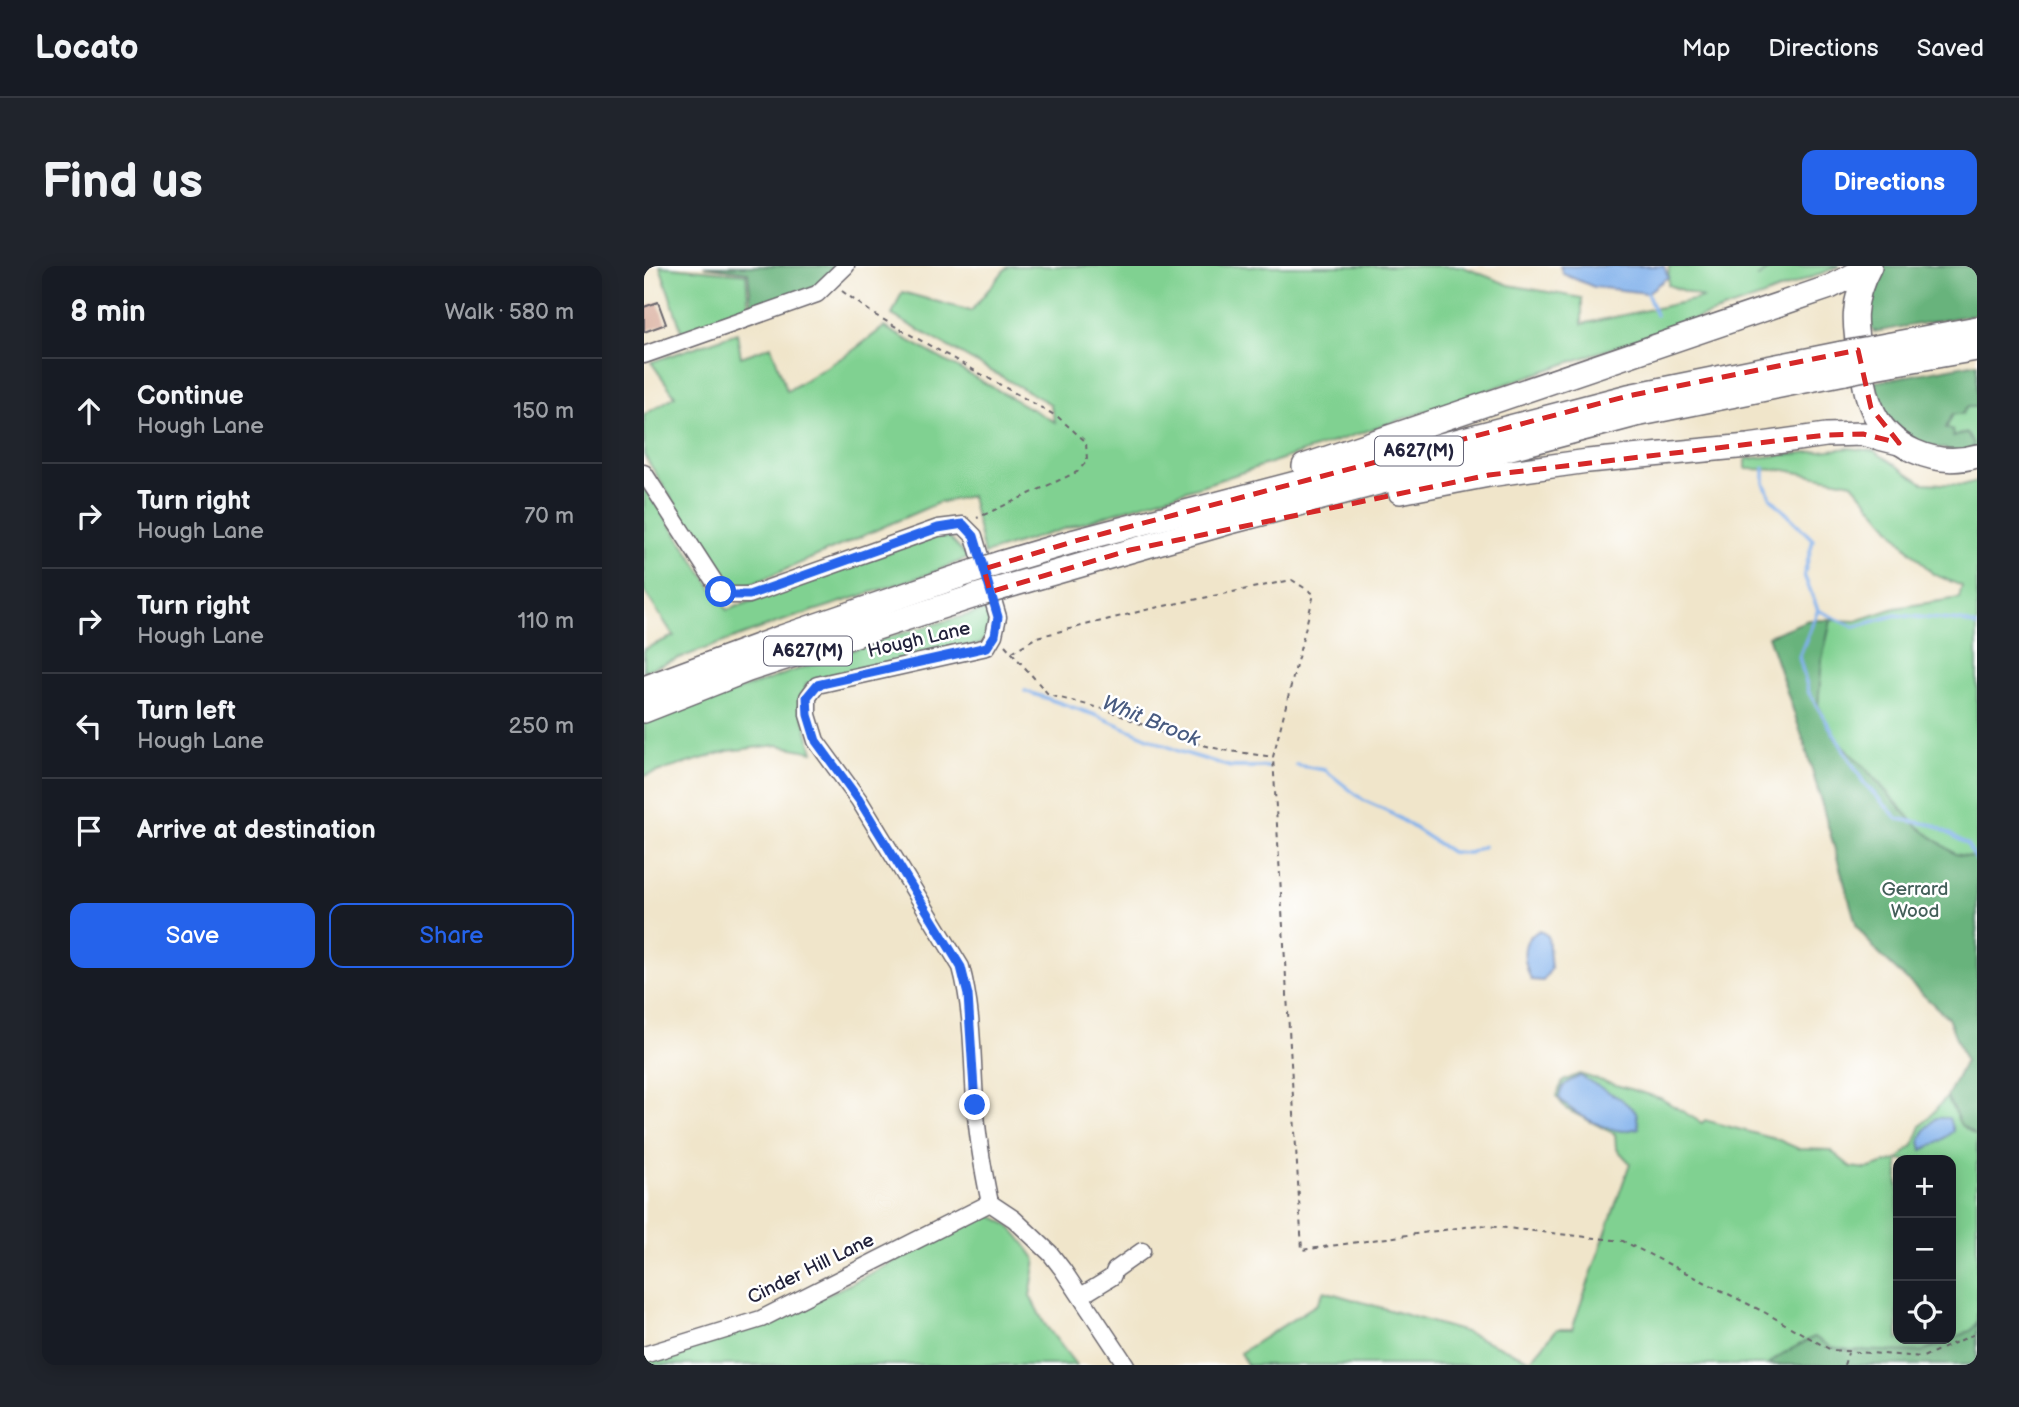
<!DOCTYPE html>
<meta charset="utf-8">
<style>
body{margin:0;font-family:"Balsamiq Sans",sans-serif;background:#20242c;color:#f1f3f6}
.controls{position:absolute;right:21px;bottom:21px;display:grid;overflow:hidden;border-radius:14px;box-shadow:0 4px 18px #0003}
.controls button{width:63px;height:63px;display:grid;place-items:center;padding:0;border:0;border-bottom:2px solid #363941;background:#171b24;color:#f1f3f6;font:35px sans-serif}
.stop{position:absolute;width:21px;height:21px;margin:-16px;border:5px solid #2563eb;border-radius:50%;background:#fff}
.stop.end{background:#2563eb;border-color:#fff;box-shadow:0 2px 7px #0008}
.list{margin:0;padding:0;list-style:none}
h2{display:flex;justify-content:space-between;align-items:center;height:91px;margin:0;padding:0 28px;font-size:30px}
h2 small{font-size:23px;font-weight:400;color:#9ea1a6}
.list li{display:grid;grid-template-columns:46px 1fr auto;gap:21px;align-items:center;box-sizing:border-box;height:105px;padding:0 28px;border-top:2px solid #363941}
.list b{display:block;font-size:26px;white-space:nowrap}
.list p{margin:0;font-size:23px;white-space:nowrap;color:#9ea1a6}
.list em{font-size:23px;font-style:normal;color:#9ea1a6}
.actions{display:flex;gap:14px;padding:21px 28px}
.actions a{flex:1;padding:16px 0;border:2px solid #2563eb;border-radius:14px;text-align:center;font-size:24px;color:#2563eb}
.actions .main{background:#2563eb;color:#fff}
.icon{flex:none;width:38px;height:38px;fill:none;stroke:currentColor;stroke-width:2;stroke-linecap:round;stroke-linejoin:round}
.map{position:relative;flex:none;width:1333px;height:1099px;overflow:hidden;border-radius:14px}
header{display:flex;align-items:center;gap:42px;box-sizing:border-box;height:98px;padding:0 35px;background:#171b24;border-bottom:2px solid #363941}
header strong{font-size:33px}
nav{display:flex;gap:38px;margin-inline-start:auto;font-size:24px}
.intro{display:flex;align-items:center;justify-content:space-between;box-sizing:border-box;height:168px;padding:0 42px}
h1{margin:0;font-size:49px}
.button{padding:18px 32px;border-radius:14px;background:#2563eb;color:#fff;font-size:24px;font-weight:700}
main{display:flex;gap:42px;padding:0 42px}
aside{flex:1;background:#171b24;border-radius:14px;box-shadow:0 4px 18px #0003}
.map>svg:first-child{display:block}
.green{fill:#80d191;stroke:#517a66;stroke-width:2;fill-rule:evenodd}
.forest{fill:#68b37b;stroke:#456a5b;stroke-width:2}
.water{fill:#80b0eb;stroke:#516993;stroke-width:2}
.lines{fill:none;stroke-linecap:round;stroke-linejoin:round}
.stream{stroke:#80b0eb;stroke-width:3.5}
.building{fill:#d5a593}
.minor-casing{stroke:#6a666d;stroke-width:19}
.highway-casing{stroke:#6a666d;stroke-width:26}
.path{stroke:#6a666d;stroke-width:2;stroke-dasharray:5 5;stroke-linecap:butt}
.minor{stroke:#fff;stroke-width:16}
.highway{stroke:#fff;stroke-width:23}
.highway-bridge-casing{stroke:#6a666d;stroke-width:26;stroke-linecap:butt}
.highway-bridge{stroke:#fff;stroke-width:23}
.route{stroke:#2563eb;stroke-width:9}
.marked{fill:none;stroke:#d62828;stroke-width:5;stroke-dasharray:14 9;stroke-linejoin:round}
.labels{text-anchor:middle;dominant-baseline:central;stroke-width:5;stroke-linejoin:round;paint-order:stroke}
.shield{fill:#fff;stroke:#646476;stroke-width:2}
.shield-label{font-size:18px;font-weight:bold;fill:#22223b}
.street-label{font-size:19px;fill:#22223b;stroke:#fff}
.park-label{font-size:19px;fill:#435f59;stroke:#fff}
.water-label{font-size:21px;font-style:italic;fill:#485b81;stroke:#fff}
</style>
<header>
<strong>Locato</strong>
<nav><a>Map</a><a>Directions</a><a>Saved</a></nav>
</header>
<div class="intro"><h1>Find us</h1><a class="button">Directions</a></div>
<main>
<aside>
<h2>8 min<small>Walk · 580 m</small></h2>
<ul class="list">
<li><svg class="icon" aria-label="ahead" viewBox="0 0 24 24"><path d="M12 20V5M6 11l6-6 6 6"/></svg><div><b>Continue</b><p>Hough Lane</p></div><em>150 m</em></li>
<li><svg class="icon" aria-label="right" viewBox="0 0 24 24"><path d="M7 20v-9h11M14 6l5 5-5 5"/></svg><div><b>Turn right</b><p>Hough Lane</p></div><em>70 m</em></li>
<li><svg class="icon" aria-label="right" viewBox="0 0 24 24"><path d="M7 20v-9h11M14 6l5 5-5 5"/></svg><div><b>Turn right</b><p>Hough Lane</p></div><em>110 m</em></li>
<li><svg class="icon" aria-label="left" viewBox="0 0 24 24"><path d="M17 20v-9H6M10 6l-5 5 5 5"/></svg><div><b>Turn left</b><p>Hough Lane</p></div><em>250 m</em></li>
<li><svg class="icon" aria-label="arrive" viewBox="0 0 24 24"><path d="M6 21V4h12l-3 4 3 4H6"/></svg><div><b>Arrive at destination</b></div></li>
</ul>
<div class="actions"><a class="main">Save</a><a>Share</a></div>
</aside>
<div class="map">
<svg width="1333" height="1099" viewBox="0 0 1333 1099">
<rect width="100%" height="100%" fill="#fff"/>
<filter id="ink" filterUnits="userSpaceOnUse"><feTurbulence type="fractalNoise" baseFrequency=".0143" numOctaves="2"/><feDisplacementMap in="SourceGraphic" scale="14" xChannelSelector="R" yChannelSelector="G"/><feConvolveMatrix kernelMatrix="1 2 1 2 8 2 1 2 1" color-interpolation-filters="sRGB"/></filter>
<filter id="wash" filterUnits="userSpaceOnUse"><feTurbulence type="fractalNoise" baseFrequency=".00686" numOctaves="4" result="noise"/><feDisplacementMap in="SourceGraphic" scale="28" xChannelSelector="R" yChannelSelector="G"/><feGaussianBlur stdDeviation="1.57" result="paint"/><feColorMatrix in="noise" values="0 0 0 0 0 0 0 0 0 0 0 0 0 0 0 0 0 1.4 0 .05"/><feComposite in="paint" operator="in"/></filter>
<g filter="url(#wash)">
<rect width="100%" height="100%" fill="#f0e5ca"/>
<!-- green -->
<g class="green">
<polygon points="16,0 102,8 105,46 39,70"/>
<polygon points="367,0 817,0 865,19 938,32 938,58 1059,32 1024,19 1025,0 1127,0 1113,12 1130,0 1196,0 1117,31 789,143 566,217 340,288 327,230 294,237 97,323 82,318 0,189 0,149 31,130 7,96 93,67 97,91 127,80 143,125 207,86 240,61 411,156 406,138 248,49 258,26 327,45 362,2"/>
<polygon points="1322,141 1333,141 1333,182 1326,185 1317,168 1309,171 1302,162 1309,148"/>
<polygon points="1205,182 1230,185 1279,217 1319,219 1333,215 1333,592 1311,588 1272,559 1223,504 1191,472 1174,439 1178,393 1187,354 1212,355 1251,342 1315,332 1318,320 1289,308 1259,277 1208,217 1141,204 1102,203 1102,193"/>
<polygon points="0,219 83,344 295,268 304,270 324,292 285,308 132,357 0,405 0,383 30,370 0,325"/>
<polygon points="345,343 347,364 336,378 196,408 162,418 159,450 169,486 133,479 84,485 0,510 0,456 124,414 245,371"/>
<path d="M935,808L1016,832L1058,857L1061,854L1135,874L1155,883L1186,884L1207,901L1222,903L1253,894L1269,880L1277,860L1303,831L1317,859L1333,870V1099H603L596,1087L673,1038L680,1025L821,1066L887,1094L913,1063H928L986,897L972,882L971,868L922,843L912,830L919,815ZM1254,894H1307V1073H1254Z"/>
<path d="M342,948C366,954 379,975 392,994L386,1030L400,1057L432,1099H0V1093L112,1061L206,1018Z"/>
</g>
<!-- forest -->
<g class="forest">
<polygon points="60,0 192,0 168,25 108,45 104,6"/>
<polygon points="1235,0 1333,0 1333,48 1230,66 1227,62 1219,62 1219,51"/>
<polygon points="1333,97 1333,141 1323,141 1318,148 1309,148 1302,162 1308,164 1309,171 1323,167 1330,178 1326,185 1313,186 1267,175 1243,150 1230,116"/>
<polygon points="1164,354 1187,354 1178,393 1174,439 1191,472 1223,504 1272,559 1311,588 1333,592 1333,870 1317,859 1303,831 1321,795 1304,752 1234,687 1213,661 1160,476 1124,370"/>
<polygon points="1333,1056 1333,1099 1124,1099 1138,1088 1170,1071 1188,1081 1205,1084 1277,1086 1328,1064"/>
</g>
<!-- water -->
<g class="water">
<polygon points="916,0 1020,0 1024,11 1003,27 950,21 919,8"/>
<path d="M895,664L904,670L907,703L899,715L887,714C882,702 876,684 885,672C888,668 892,667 895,664Z"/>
<path d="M936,810L977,833L992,846L995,862C990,863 984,865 979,865C958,863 928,847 915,832C918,817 924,816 936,810Z"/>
<polygon points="1292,852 1305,852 1309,865 1294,877 1278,884 1276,875 1281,864"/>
</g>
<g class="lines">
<!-- stream -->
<g class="stream">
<polyline points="1003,27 1012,49"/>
<polyline points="1120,202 1120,217 1127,232 1169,274 1160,309 1174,344 1155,391 1165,427 1220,517 1254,553 1290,559 1323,578 1333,595"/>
<polyline points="1174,344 1210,361 1252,349 1317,355 1333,360"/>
<polyline points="381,425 454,450 534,485 587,501 624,501"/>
<polyline points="652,499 681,504 719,534 744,545 807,586 825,587 840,580"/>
</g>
</g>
<g id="blocks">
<!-- building -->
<polygon class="building" points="14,36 22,58 0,66 0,41"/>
</g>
</g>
<g filter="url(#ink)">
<use href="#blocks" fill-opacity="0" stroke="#6a666d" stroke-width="2"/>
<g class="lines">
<defs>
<g id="minor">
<polyline points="0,89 173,28 202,0"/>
<path d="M0,207L77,326L89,329H105L294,262L319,259L330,270L354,351L350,369L343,381L173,419L164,431V449L172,475L215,534L317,701C329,745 328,790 331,835C333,870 339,904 346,937"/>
<polyline points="346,937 370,953 406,987 419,1004 482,1099"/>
<polyline points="437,1030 468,1011 471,1004 498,985"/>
<polyline points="0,1089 117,1053 346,937"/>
</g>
<g id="highway">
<path d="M1226,0C1206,37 1210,59 1217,99C1220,113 1221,127 1227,140C1243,182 1291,202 1333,190"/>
<polyline points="1226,82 1333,62"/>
<polyline points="1230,101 1333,83"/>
<polyline points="660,200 1186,21 1225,1"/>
<polyline points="756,226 845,209 944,195 1104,180 1182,169 1219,168 1255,177"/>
<polyline points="356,297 431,275 984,130 1198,87"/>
<polyline points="361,321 583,257 992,149 1201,107"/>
<polyline points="0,422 138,371 316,310"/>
<polyline points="0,445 104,404 331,330"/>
</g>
</defs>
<!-- minor casing -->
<use href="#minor" class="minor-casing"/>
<!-- highway casing -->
<use href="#highway" class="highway-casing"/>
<!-- path -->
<g class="path">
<polyline points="198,25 231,49 414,151 442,176 443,195 433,206 333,252"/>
<polyline points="361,379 405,429 463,444 531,472 579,484 629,491"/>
<polyline points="368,386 393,371 510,342 648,314 670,328 629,491 658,984 835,959 979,975 1120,1046 1187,1084 1279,1091 1333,1067"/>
<polyline points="1200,1099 1204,1087"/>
</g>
<!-- minor -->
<use href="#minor" class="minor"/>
<!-- highway -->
<use href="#highway" class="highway"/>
<defs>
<g id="highway-bridge">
<polyline points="1198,87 1226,82"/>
<polyline points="1201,107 1230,101"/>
<polyline points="316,310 356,297"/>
<polyline points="331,330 361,321"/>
</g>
</defs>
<!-- highway-bridge casing -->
<use href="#highway-bridge" class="highway-bridge-casing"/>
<!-- highway-bridge -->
<use href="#highway-bridge" class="highway-bridge"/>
</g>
</g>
<g class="lines" filter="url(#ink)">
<!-- route -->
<polyline class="route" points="77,326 89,329 105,329 294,262 319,258 330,270 354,351 351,369 343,381 173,419 163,431 164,449 172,475 215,534 317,701 324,729 331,839"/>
</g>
<!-- marked area -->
<path class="marked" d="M1214,84L1227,142L1255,177L1219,168L1182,169L845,209L486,284L346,326L340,303L431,275L984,130Z"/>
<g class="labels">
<!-- shield labels -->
<g class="shield">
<rect x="731" y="170.5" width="88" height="29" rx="5"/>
<rect x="120" y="370.5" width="88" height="29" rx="5"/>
</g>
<g class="shield-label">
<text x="775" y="185">A627(M)</text>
<text x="164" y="385">A627(M)</text>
</g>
<!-- street labels -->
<g class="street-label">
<text transform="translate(275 374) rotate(-13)">Hough Lane</text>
<text transform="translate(167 1003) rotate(-26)">Cinder Hill Lane</text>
</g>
<!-- park labels -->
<g class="park-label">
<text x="1271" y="623">Gerrard<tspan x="1271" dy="22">Wood</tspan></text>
</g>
<!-- water labels -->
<g class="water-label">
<text transform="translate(507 455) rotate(22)">Whit Brook</text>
</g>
</g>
</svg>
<div class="controls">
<button>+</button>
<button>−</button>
<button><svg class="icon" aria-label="locate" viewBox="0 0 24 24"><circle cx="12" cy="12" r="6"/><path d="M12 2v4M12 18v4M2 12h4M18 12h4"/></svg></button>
</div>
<div class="stop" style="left:77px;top:326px"></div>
<div class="stop end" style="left:331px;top:839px"></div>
</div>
</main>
